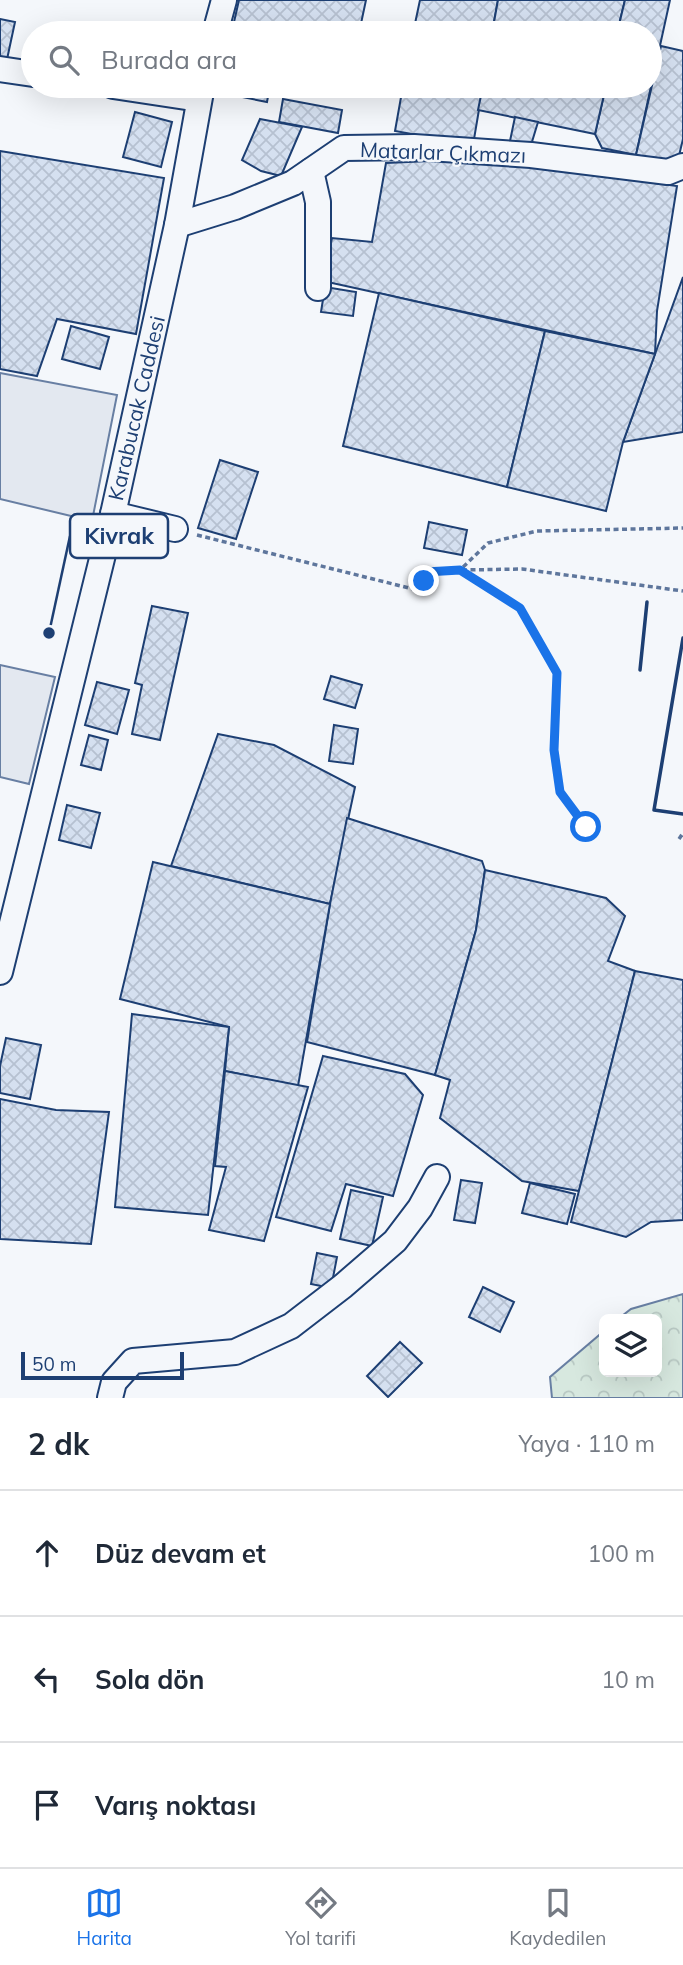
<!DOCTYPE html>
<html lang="tr">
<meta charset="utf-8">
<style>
body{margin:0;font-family:Mulish,sans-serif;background:#f6f6f7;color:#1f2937}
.controls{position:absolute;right:21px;bottom:21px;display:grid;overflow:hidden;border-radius:10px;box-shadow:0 7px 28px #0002}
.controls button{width:63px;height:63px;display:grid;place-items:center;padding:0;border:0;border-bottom:2px solid #e0e1e3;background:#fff;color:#1f2937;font:35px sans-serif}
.scale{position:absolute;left:21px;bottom:18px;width:163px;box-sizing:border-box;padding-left:7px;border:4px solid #1d3f73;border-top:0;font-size:19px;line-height:24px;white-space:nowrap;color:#1d3f73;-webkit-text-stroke:5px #f4f7fb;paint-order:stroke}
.stop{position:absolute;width:21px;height:21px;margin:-16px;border:5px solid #1a73e8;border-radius:50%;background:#fff}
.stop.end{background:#1a73e8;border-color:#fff;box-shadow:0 2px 7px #0008}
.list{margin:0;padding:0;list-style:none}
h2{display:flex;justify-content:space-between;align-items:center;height:91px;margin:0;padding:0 28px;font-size:30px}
h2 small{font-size:23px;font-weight:400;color:#747a83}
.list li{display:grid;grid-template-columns:46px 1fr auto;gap:21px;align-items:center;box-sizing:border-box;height:126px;padding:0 28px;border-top:2px solid #e0e1e3}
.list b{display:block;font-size:26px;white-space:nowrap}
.list em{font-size:23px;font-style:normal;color:#747a83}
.icon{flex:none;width:38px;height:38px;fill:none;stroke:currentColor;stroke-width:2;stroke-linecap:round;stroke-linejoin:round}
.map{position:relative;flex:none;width:683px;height:1398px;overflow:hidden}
.search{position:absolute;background:#fff;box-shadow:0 7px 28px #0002;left:21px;right:21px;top:21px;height:77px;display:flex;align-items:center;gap:18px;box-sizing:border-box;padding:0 24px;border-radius:38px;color:#747a83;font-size:26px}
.sheet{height:469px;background:#fff}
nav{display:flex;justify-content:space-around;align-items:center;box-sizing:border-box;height:98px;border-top:2px solid #e0e1e3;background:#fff;font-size:19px;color:#747a83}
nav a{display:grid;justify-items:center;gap:4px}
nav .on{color:#1a73e8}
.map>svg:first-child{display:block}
.forest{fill:url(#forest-crowns);stroke:#687fa3;stroke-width:2}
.parking{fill:#e3e8f0;stroke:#687fa3;stroke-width:2}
.building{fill:url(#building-cross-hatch);stroke:#1d3f73;stroke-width:2}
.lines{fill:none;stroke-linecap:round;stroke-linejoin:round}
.minor-casing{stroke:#1d3f73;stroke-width:28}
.path{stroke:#5e769c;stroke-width:3.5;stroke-dasharray:5 3.5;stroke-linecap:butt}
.minor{stroke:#f4f7fb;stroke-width:24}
.wall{stroke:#1d3f73;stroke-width:3.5}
.route{stroke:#1a73e8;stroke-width:9}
.labels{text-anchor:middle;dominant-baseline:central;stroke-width:5;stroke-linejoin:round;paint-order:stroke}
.street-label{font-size:21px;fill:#1d3f73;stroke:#f4f7fb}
.leader{fill:none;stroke:#1d3f73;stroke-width:2.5}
.callout-dot{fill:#1d3f73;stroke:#f4f7fb;stroke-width:2.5}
.callout{fill:#f4f7fb;stroke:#1d3f73;stroke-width:2.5}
.callout-label{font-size:23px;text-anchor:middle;font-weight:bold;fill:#1d3f73}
</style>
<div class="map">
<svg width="683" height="1398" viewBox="0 0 683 1398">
<defs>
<pattern id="forest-crowns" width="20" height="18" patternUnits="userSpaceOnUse" patternTransform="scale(1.75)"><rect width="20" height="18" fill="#d7e8df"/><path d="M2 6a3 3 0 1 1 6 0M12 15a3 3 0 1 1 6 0" fill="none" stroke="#b8c8c3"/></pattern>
<pattern id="building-cross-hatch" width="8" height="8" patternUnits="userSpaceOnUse" patternTransform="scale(1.75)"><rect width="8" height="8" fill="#d5e0f0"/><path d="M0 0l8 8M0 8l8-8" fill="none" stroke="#b6c1d1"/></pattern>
</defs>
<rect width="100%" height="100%" fill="#f4f7fb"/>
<!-- forest -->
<polygon class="forest" points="683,1294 683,1398 552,1398 550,1377 604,1331 604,1372 657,1372 657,1319 618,1319 631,1309"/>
<!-- parking -->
<g class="parking">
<polygon points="0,373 117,395 92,521 0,499"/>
<polygon points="0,665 55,677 29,784 0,777"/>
</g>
<!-- building -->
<g class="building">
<polygon points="239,0 366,0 359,33 291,33 234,22"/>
<polygon points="420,0 498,0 492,33 413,33"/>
<polygon points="498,0 625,0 617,33 492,33"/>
<polygon points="625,0 670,0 636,155 602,148 595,134 606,86 650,86 650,33 617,33"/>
<polygon points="0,19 15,22 6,64 0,63"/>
<polygon points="661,46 683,51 683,139 677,164 636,155"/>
<polygon points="228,86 270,86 267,102 227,94"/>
<polygon points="403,86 483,86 473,145 395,131"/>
<polygon points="483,86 606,86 595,134 478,110"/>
<polygon points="283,99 342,110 338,133 279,122"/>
<polygon points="135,112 172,122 161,167 123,157"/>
<polygon points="515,117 538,122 531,145 510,141"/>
<polygon points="260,119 302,127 281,176 261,171 242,160"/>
<polygon points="0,151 164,178 136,334 57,319 37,376 0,369"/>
<polygon points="475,159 677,186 657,311 655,354 323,281 332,238 372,242 386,163"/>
<polygon points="683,277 683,432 623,442"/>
<polygon points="325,287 356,292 353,316 321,312"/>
<polygon points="379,293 545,331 507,487 343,446"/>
<polygon points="71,326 109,337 100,369 62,359"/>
<polygon points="545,331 655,354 623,442 606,511 507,487"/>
<polygon points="220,460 258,472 236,539 198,528"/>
<polygon points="429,522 467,530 462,555 424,548"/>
<polygon points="152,606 188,613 160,740 132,734 142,685 135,683"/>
<polygon points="331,676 362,685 355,708 324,699"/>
<polygon points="97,682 129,690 117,734 85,725"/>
<polygon points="334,725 358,729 353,764 329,761"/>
<polygon points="218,734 274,745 355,787 330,904 171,866"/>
<polygon points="89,735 108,740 101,770 81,765"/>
<polygon points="67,805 100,813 91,848 59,840"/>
<polygon points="347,818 482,861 485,870 476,930 435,1075 307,1042 330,904"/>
<polygon points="153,862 330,904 298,1086 225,1071 229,1027 120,999"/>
<polygon points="485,870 606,898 625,916 608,961 635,971 579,1191 522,1181 440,1118 450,1080 435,1075 476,930"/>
<polygon points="635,971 683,980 683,1220 651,1222 626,1237 571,1222"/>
<polygon points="132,1014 229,1027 208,1215 115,1207"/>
<polygon points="6,1038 41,1045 30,1099 0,1093 0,1066"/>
<polygon points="323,1056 405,1074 423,1095 393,1196 346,1184 331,1231 276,1217"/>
<polygon points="225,1071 308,1087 264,1241 209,1230 226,1167 215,1166"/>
<polygon points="0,1099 56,1110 109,1112 91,1244 0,1239"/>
<polygon points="461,1180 482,1183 475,1223 454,1220"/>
<polygon points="530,1183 575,1194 567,1224 522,1213"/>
<polygon points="351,1190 383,1197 372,1246 340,1239"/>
<polygon points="317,1253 337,1257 331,1288 311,1284"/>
<polygon points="483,1287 514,1302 500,1332 469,1317"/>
<polygon points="400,1342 422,1363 388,1397 367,1376"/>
</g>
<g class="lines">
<defs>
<g id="minor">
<polyline points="215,33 224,0"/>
<polyline points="0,69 33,74"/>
<polyline points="113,86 199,99"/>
<polyline points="311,171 318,202 318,288"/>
<polyline points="177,225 235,207 293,183 344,148 414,147 531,155 668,172 683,166"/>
<polyline points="113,514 175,529"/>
<polyline points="0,972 113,514 177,225 202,86"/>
<polyline points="110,1398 114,1382 133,1361 235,1352 291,1326 343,1286 395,1241 420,1208 437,1177"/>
</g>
</defs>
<!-- minor casing -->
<use href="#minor" class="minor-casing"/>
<!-- path -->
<g class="path">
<polyline points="197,535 421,591 426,572 460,570 488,543 537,531 683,528"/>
<polyline points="460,570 520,608 557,673 554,749 560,792 586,827"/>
<polyline points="462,570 522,569 683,591"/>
<polyline points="679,839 683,833"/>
</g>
<!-- minor -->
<use href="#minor" class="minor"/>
<!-- wall -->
<g class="wall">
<polyline points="683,638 654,810 683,814"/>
<polyline points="640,670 647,602"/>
</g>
</g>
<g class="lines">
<!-- route -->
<polyline class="route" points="424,581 426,572 460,570 520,608 557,673 554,750 560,792 586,827"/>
</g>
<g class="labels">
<!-- street labels -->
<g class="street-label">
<text transform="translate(443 152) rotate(2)">Matarlar Çıkmazı</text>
<text transform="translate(136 408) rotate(-77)">Karabucak Caddesi</text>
</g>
</g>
<!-- callouts -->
<path class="leader" d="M49 633L70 536"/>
<circle class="callout-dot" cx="49" cy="633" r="7"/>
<rect class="callout" x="70" y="514" width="98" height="44" rx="7"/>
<g class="callout-label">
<text x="119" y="544">Kivrak</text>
</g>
</svg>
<div class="controls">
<button><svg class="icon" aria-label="layers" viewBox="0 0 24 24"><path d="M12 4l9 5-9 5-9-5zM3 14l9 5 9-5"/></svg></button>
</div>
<div class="scale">50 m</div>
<div class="stop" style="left:586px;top:827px"></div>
<div class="stop end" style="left:424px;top:581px"></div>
<div class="search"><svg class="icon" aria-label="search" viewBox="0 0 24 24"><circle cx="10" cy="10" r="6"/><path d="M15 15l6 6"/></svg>Burada ara</div>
</div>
<section class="sheet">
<h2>2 dk<small>Yaya · 110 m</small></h2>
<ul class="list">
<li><svg class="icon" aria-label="ahead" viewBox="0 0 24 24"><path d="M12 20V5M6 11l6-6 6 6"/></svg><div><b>Düz devam et</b></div><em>100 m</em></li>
<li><svg class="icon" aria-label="left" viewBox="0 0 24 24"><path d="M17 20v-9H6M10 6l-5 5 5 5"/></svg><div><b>Sola dön</b></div><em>10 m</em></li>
<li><svg class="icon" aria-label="arrive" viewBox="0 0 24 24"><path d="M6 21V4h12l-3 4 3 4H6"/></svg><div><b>Varış noktası</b></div></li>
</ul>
</section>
<nav>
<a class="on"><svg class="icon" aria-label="map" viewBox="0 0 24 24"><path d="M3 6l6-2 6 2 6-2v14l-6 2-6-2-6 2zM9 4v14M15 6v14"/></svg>Harita</a>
<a><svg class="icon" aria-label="directions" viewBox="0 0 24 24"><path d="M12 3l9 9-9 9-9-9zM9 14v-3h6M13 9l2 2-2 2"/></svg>Yol tarifi</a>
<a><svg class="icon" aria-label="saved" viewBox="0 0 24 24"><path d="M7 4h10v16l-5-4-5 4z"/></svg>Kaydedilen</a>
</nav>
